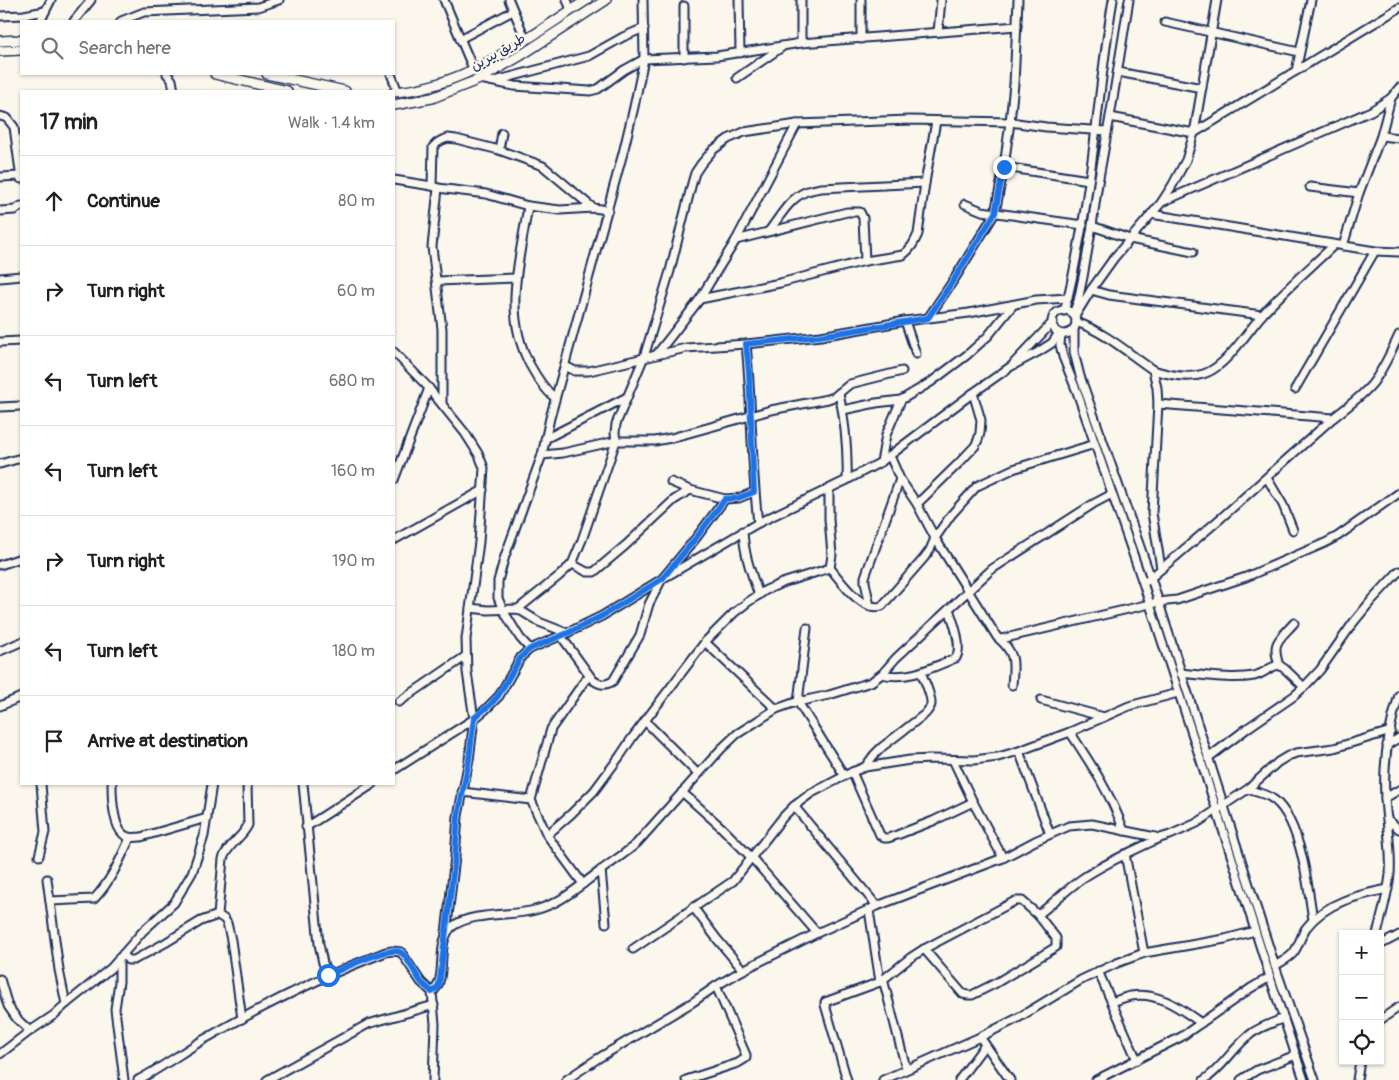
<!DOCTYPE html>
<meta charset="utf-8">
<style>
body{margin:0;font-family:Pangolin,"Playpen Sans Arabic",sans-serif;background:#f6f6f6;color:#202124}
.controls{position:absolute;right:15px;bottom:15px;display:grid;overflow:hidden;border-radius:0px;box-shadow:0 1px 4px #0004}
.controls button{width:45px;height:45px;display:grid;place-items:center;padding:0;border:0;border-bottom:1px solid #e0e0e0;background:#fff;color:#202124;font:25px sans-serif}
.stop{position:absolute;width:15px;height:15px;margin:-11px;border:4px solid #1a73e8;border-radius:50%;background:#fff}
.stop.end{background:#1a73e8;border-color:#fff;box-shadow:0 1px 5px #0008}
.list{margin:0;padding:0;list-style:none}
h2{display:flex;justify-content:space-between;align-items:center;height:65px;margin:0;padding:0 20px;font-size:21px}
h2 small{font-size:16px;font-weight:400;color:#757577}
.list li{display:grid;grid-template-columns:32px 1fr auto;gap:15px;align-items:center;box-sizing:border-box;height:90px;padding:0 20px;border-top:1px solid #e0e0e0}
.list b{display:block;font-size:19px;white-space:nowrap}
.list em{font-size:16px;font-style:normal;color:#757577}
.icon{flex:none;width:28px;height:28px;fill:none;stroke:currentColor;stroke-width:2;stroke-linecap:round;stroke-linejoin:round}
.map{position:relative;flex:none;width:1399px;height:1080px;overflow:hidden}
.search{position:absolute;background:#fff;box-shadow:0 1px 4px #0004;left:20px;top:20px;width:375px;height:55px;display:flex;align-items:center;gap:12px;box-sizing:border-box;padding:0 18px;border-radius:0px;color:#757577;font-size:19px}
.panel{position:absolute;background:#fff;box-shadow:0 1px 4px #0004;left:20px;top:90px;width:375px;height:695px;border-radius:0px}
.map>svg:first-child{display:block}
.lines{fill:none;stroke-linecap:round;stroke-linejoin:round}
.minor-casing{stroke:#1b2f5e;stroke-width:11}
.major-casing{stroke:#1b2f5e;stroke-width:12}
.minor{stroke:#fbf7ec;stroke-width:7}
.major{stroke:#fbf7ec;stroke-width:9}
.route{stroke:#1a73e8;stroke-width:6}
.labels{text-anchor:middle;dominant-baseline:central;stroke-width:4.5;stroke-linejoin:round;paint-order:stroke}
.street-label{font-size:14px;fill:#1b2f5e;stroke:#fbf7ec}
</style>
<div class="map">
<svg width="1399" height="1080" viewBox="0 0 1399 1080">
<rect width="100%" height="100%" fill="#fbf7ec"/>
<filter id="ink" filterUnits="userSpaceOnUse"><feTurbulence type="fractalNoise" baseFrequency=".02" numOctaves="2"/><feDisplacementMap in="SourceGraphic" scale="10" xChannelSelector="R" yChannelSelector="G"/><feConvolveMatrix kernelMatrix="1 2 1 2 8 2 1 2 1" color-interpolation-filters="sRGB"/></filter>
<g filter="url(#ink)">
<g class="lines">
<defs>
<g id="minor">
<polyline points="444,0 474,71"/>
<polyline points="509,0 526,40"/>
<polyline points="567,0 571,10"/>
<polyline points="739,0 740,53"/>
<polyline points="684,6 684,58"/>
<polyline points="0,16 24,15 45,11"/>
<polyline points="40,21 42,18 51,0"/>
<polyline points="74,21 91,0"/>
<polyline points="121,21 144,12 258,7 279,0"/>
<polyline points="1165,22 1299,52"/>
<polyline points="938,32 941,0"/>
<polyline points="460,39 513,11"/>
<polyline points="861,39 861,0"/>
<polyline points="801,43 801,0"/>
<polyline points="1296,71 1311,0"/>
<polyline points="1118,72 1202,88"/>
<polyline points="167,74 172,80 174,91"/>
<polyline points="391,74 398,92"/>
<polyline points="737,78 782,47"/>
<polyline points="480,79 514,86 590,91 598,89 624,70 644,59 717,56 801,43 1017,26"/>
<polyline points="495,81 589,56 623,37 644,28"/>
<polyline points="0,116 7,118 14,127 21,179"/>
<polyline points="1110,117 1194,133 1399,8"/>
<polyline points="1381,136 1399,138"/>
<polyline points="499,150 502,133"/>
<polyline points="1004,167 1089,180"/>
<polyline points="0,177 21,176"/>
<polyline points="394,180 432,186 438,188 432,247 442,329 442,403"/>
<polyline points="432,186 433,147 437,143 442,140 448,138 456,139 499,150 543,166 593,208"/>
<polyline points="1310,187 1359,193"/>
<polyline points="438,188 486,194 528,206 560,210 593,208 608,210"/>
<polyline points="1162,202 1371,111 1391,98 1399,88"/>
<polyline points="965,204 982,211 1083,225"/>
<path d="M528,206C520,261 502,312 530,365C537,378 544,389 555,398"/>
<polyline points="0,211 15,210 21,206"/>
<polyline points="1151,214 1375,251 1399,252"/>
<polyline points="1092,226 1130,239 1193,252"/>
<path d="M769,231C779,218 789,199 805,192C810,190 816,189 821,188L925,183"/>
<polyline points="736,240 847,212 860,212 863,218 865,261"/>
<polyline points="1343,246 1359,193 1381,136 1391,98"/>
<polyline points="0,278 21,276"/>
<polyline points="437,281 516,278"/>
<polyline points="1091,290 1109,295 1262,315"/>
<path d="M700,299L780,283L865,261L903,255C911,249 914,243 918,234L925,183L936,121"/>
<circle cx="1064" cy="322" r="12"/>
<path d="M1064,311C1071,289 1075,266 1079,243C1095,163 1099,81 1113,0"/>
<polyline points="1074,311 1078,301 1083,277 1092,226 1098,183 1110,117 1129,0"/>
<polyline points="1075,316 1091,290 1114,258 1161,203 1172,186 1186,160 1194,133 1217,0"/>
<polyline points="928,318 955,278 995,213 1004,167 1010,122 1014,84 1018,0"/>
<polyline points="905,321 916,354"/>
<path d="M1076,322C1105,332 1128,353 1153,370L1157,388L1158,404L1152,513L1161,568"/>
<polyline points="1074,328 1074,352 1080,376 1151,578 1275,966 1315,1080"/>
<polyline points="1061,334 1060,345 1063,357 1077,392 1143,583 1199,755 1270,977 1304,1080"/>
<polyline points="0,342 21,341"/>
<path d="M746,344C752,403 751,463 758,523"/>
<polyline points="394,352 427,386 465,433 479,455 484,468 479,542 466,639 467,672 474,719 469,760 458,816 455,857 446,933"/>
<polyline points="657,354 700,299 710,282 736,240 797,124"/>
<polyline points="1014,363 1053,322"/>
<polyline points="565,366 575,371 589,371 686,348 746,344 821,336 905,321 969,313 1036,300 1068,298"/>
<path d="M1153,370C1169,375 1191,379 1206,373C1227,365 1248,331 1262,315C1284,290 1310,268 1334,245"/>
<polyline points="902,371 850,384 834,397 828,399 771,410 671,438 655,441 616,441 615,433 616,424 644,357 670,271 692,183 695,173 701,164 713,150 728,139 744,132 797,124 910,120 1010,122 1046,127 1107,131"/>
<polyline points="1295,389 1375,251"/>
<polyline points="1158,404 1333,418"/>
<polyline points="0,407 21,406"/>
<polyline points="843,410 876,403 901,400"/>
<polyline points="545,439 627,397"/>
<polyline points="542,455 563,453 616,441"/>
<path d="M890,456L900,479L917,504L935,538L997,637C1016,653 1014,662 1012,685"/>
<polyline points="881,462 886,435 901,400 931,382 967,355 988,336 1013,305"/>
<polyline points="0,464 21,458"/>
<polyline points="1267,478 1283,505 1293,530"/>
<polyline points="394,480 429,388"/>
<polyline points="847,480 881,462 973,393 1010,367 1038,352 1052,343 1059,333"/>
<polyline points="671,482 690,490"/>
<polyline points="725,499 739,498 754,492"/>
<polyline points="917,504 959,463 975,446 978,440 980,433 981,420 973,393"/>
<path d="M743,531C744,554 751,573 759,595"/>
<polyline points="394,540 483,490"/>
<polyline points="572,564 587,572 594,572 626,545 674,500 690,490 725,499 696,538 662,579 602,616 567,633 530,649 520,638 503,610 498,598 498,581 505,556 542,455 550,418 623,153 634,107 644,59 643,0"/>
<polyline points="0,565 21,558"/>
<path d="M830,568C842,582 861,612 882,606L924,558L930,550L935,538L951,515L977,486L1013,469L1095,444"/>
<path d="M1147,581L1221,518L1333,418C1346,408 1361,397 1372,384C1383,370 1391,352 1399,335"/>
<polyline points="870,606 865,582 865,577 900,479"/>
<polyline points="470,608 488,610 518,609 539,622 567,633"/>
<polyline points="518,609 559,576 572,564 582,540 616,441"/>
<polyline points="807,628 798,702 844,775"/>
<path d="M561,636L593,680C600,685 605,686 613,681L640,635L649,604L662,579L758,523L847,480C848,450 845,421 839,393"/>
<polyline points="1001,639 1158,602 1177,600 1246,577 1325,543 1338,536 1399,493"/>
<polyline points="705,642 776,709"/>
<polyline points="0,651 21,642"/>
<path d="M1279,665C1271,642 1279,640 1294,623"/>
<path d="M1180,673C1204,675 1231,680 1254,676C1264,674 1270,666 1279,665L1285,669L1304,687"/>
<path d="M882,674C908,681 933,667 956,658C963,646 953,621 949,609"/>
<polyline points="1041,700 1104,717"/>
<polyline points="399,702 466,656"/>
<polyline points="0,706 21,697"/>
<polyline points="645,721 698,774"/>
<path d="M1070,732C1091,764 1111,794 1124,831"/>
<polyline points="1387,745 1399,738"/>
<polyline points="1019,751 1050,834"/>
<polyline points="1208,758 1249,727 1294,696 1304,687 1320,670 1353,623 1371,601 1399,571"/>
<polyline points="953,760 973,802 1003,858"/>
<path d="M865,767L874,755L882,747L925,714C927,711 931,708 931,704C932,696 924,680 921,672"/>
<polyline points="394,770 474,719 485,710 499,696 521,657 530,649"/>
<polyline points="852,772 880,835 884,838 888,838 897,835 933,821 973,802"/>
<path d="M112,784C112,796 113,830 126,836C131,839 136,837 141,837L207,818"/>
<polyline points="303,784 319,944 323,963 328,975"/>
<path d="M1248,789C1255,792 1263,793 1270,797C1301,815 1308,888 1313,920"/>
<polyline points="462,792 531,800 547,835 571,814 594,791 620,756 632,738 705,642 734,613 748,602 766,590 782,583 830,568 832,555 829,519 829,490"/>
<polyline points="682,792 721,827 752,858 817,933"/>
<polyline points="1385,798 1399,790"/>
<polyline points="531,800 551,729 583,683 589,676"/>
<polyline points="794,806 877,906"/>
<polyline points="1388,820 1399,829"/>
<polyline points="306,827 373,784"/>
<polyline points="547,835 583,884"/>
<polyline points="1125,854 1144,953"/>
<polyline points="39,856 45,832 41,784"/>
<polyline points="601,870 606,923"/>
<polyline points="47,879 59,970 66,1004"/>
<path d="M50,901L94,899C111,881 120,860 130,838"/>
<polyline points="693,907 717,939 743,970"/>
<polyline points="869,910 880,982"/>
<path d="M218,915L223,859C227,845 242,838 248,825L247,784"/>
<path d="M1377,934C1382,914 1388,894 1390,874C1392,848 1386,822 1385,797C1383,763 1389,727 1399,695"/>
<polyline points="1380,945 1399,935"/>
<polyline points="633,949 733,881 783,817 794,806 810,794 852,772 865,767 910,760 933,759 974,760 998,757 1019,751 1070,732 1129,706 1178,693"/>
<polyline points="924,949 963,994 968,995 972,995 996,983 1056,947 1056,938 1038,915"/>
<polyline points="123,954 128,960 134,960 165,943 201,921 218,915 224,919 227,923 231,940 242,1019"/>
<polyline points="119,958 119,982 115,1009 124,1080"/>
<path d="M1275,966C1281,962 1290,958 1294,952C1299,945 1301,936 1306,928C1326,902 1358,895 1388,889"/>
<polyline points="1098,971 1137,1060"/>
<polyline points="0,979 8,1006 17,1019 30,1031 54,1015 66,1004 111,968 143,931 174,903 192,873 198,855 204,836 212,784"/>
<polyline points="883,979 906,1068"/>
<path d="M1112,1002C1118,1000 1125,997 1131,996C1158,991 1181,1009 1201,1023"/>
<polyline points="1380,1020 1399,1007"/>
<polyline points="980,1037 1010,1080"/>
<polyline points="0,1054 30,1031"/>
<path d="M138,1080C161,1068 181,1053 203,1040C262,1006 322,976 386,952L392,951L401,952L421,982L432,992"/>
<polyline points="267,1080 368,1024 434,1005"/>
<path d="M433,1080L435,1024L432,992C449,981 434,941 453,926C472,912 512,916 535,910C562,903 578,887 600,871C613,861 625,854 637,843L721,749L737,734L776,709L793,703L829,695L871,682L882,674L896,658L992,569L1093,504L1112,494"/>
<polyline points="566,1080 597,1059 693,1002 716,986 743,970 817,933 877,906 1003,858 1035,841 1069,826 1092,824 1160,838 1170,835 1197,823 1248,789 1278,762 1288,756 1296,753 1334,748 1391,731"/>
<polyline points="686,1080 738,1063 746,1058 746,1055 716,986"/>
<path d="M847,1080L825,1005V1002L880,982L910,958L924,949L1015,901H1022L1038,915C1053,903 1067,889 1083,878C1107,862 1134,850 1160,838"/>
<polyline points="883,1080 980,1037 1018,1018 1081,980 1117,963 1144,953 1225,939 1255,931"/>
<polyline points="959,1080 985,1045"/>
<polyline points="1096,1080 1181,1037 1251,988 1270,977"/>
<path d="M1204,1080C1223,1068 1234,1046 1252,1033C1262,1026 1273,1023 1284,1018"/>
<polyline points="1241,1080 1257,1070 1296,1055"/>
<polyline points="1357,1080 1360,1061"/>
</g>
<g id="major">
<polyline points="0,41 21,40"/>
<polyline points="0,51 21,50"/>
<polyline points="215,74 287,91"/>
<polyline points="267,74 345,91"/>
<path d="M394,92C467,87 527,38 587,0"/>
<polyline points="394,105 432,98 480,79 523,54 606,0"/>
</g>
</defs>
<!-- minor casing -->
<use href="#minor" class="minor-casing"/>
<!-- major casing -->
<use href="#major" class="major-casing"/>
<!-- minor -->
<use href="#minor" class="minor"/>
<!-- major -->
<use href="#major" class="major"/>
</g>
</g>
<g class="lines" filter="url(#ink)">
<!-- route -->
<path class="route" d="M328,975C343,969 380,950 395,951C400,951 402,953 405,956L421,982L432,992L438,988L440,979L455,857L458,816L469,760L474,718L490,705L498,696L521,657L530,649L568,633L602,616L662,579L696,538L725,499L738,498L754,492L749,372L746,344L820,336L928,318L955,278L995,213L1004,167"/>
</g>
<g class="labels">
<!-- street labels -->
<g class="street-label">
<text transform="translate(498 52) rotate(-30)">طريق بيرين</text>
</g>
</g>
</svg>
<div class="controls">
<button>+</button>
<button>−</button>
<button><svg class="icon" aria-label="locate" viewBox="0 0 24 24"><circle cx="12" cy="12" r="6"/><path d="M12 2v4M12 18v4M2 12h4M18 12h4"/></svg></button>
</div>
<div class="stop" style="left:328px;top:975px"></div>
<div class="stop end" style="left:1004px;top:167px"></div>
<div class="search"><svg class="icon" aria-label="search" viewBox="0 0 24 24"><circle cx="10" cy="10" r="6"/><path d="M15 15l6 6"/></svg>Search here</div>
<section class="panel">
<h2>17 min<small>Walk · 1.4 km</small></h2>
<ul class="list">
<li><svg class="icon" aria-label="ahead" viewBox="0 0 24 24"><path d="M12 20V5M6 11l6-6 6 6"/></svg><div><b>Continue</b></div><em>80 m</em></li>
<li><svg class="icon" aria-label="right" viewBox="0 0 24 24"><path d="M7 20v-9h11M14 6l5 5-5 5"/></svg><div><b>Turn right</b></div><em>60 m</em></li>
<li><svg class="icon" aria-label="left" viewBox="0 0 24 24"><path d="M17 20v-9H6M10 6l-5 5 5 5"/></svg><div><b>Turn left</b></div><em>680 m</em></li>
<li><svg class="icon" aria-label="left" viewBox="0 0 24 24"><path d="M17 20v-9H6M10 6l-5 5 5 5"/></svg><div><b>Turn left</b></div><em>160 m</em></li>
<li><svg class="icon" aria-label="right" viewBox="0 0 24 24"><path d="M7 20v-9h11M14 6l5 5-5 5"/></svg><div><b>Turn right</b></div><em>190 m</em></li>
<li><svg class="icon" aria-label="left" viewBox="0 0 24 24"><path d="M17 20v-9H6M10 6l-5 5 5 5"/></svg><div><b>Turn left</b></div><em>180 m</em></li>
<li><svg class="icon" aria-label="arrive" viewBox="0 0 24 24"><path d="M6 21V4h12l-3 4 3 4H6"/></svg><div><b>Arrive at destination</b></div></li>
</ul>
</section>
</div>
